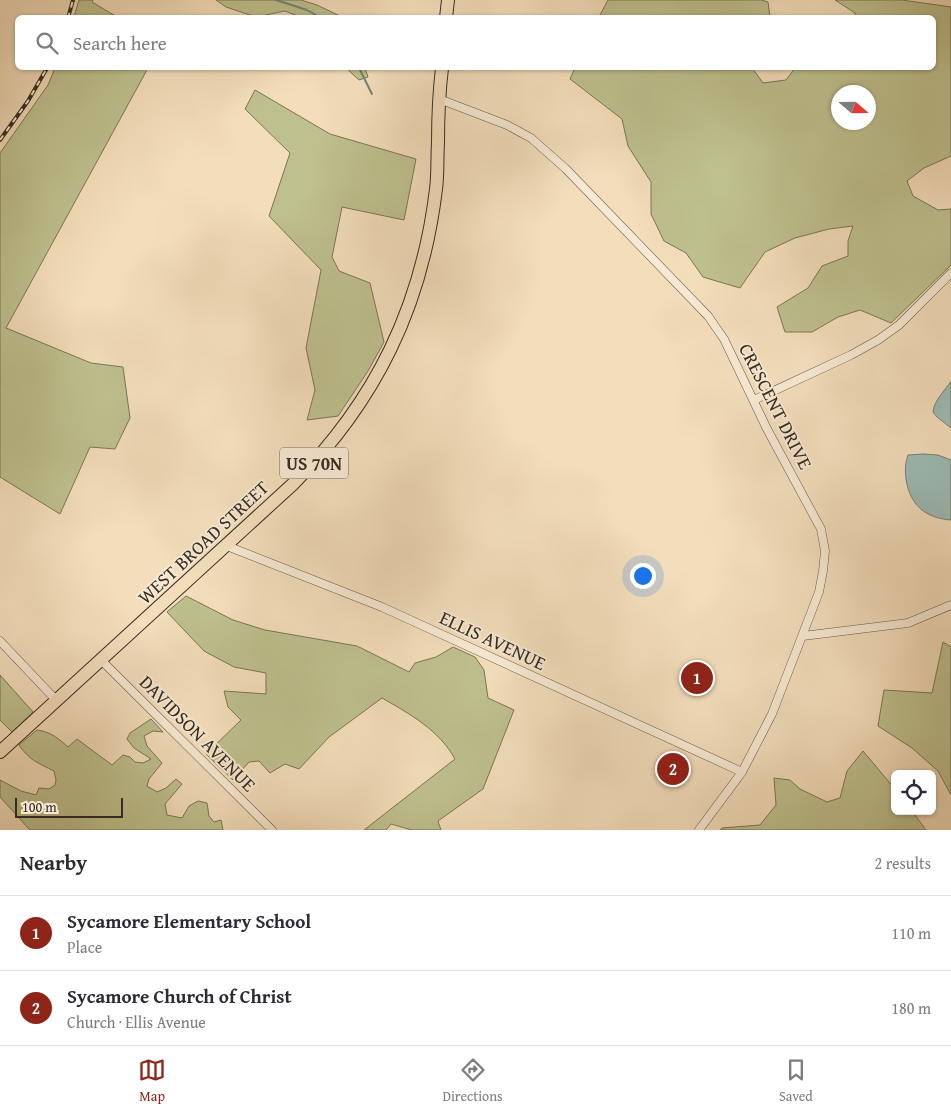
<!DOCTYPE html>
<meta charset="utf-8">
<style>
body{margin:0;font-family:"Gentium Book Plus",serif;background:#f7f7f7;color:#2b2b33}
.controls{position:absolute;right:15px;bottom:15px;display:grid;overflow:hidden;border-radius:8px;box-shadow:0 1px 4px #0004}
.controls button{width:45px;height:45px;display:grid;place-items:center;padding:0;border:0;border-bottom:1px solid #e1e1e2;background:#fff;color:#2b2b33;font:25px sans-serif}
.compass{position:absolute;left:831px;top:85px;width:45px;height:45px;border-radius:50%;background:#fff;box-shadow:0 1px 4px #0004;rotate:110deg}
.scale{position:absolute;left:15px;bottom:12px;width:108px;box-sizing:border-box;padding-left:5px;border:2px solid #362c21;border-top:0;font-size:14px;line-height:18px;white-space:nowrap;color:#362c21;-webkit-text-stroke:4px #f7e9d3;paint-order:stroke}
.you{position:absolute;left:642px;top:575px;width:18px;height:18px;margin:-12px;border:4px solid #fff;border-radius:50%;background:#1a73e8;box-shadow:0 0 0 8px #1a73e833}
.badge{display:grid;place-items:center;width:32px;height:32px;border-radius:50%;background:#8f2418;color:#fff;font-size:16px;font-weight:700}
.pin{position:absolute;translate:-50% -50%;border:2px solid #fff;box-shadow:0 1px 5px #0006}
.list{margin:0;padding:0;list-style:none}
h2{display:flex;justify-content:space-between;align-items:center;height:65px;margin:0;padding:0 20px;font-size:21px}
h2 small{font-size:16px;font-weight:400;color:#7c7c81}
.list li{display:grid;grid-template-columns:32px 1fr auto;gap:15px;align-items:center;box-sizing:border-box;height:75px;padding:0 20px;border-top:1px solid #e1e1e2}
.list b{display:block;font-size:19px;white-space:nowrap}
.list p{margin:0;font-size:16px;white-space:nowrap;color:#7c7c81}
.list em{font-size:16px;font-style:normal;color:#7c7c81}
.icon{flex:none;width:28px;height:28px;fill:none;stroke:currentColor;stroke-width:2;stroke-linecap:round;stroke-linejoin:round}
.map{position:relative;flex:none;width:951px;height:830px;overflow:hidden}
.search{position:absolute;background:#fff;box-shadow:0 1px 4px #0004;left:15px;right:15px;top:15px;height:55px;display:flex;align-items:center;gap:12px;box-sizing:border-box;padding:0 18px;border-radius:8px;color:#7c7c81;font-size:19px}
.sheet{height:215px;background:#fff}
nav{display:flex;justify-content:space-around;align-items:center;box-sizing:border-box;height:70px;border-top:1px solid #e1e1e2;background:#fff;font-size:14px;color:#7c7c81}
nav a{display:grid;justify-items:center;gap:2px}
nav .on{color:#8f2418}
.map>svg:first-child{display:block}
.green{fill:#bec08e;stroke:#7a7658;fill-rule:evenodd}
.water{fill:#9cbbb4;stroke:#738279}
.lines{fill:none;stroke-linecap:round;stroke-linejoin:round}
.stream{stroke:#738279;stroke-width:2}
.minor-casing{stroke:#655848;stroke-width:9}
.primary-casing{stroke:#362c21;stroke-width:14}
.minor{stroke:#f7e9d3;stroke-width:8}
.primary{stroke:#f3ddbb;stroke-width:12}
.rail-casing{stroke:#362c21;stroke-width:4}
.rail{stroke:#f7e9d3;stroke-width:2;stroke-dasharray:5.5;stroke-linecap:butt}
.labels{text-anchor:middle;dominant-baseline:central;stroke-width:4;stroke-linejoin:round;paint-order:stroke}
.shield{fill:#f7e9d3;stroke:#706556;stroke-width:1}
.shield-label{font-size:18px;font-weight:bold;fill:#362c21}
.street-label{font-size:19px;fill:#362c21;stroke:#f7e9d3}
</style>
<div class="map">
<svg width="951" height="830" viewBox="0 0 951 830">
<rect width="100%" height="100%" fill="#f3ddbb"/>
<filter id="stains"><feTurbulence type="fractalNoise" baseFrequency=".004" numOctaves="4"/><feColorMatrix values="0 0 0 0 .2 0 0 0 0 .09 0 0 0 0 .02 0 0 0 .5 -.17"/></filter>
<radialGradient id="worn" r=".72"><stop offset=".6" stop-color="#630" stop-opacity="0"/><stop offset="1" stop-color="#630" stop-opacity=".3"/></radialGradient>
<!-- green -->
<g class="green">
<polygon points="79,0 93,0 92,2 117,17 74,17"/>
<polygon points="216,0 301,0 317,5 342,17 300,17 285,11 256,17 226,7"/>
<polygon points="608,0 761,0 768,2 770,17 599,17"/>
<path d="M835,0H902L951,7V156L924,168L907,181L913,196L938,210L951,209V265L891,323L860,310L838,317L812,332H785L777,307L808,288L822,266L848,256V241L853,226L829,229L795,238L765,252L740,288L703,277L686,253L664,241L651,214V182L628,146L622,119L570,79L575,68H752L763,83L786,80L795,68H934V18L855,17V13ZM838,92H868V122H838Z"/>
<polygon points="55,68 148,68 6,328 91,363 123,367 130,418 115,449 90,447 60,514 0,477 0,153 48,85"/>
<polygon points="346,68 365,68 368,77 359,80"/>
<polygon points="255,90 330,134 416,159 404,220 342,207 332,257 339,271 370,283 384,342 368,371 338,416 307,420 315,390 306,348 321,270 269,216 290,153 245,109"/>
<path d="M186,596L233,620L265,630L357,646L409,672L415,663L436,657L453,647L475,657L484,670L488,698L514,710L483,789L438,821L441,830H412L391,824L386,830H364L455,759C439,730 410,714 382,698L329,737L299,769L285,764L270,773L259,761L249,762L233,780L206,754L241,720L228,707L224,691L266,694V673L234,667L204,651L167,612Z"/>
<polygon points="943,642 951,647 951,795 938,771 912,748 878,726 884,690 932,693"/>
<polygon points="0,675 33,712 12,732 0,720"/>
<path d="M151,719L163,732L153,731L144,736L147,746L162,763L149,779L147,786L157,792L166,788L176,779L182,784L165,804L167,815L182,818L189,806L198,801L207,803L209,816L214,822L221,820L223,830H30L0,797V780L21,791L36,795L39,788L49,789L55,785L56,780L54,771C38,763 29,760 19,745L37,730C51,732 58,738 68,747L77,739L112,765L123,755L130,757L135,762L143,763L151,759L134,748L127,739L130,733Z"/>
<polygon points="863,751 895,789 895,811 912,811 926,830 720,830 722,828 760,825 776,805 774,778 790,780 800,789 827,802 840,798 847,771"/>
</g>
<!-- water -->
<g class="water">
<path d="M951,381V428L937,417L933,412C934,400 945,391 951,381Z"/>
<path d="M923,454L938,455L951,460V520C925,518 910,505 906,479C905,469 905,464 908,455Z"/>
</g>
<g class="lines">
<!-- stream -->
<g class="stream">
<polyline points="276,0 307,10 321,18"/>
<polyline points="359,68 372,94"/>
</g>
<defs>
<g id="minor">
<polyline points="439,99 507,125 531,138 566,169 708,316 724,339 767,429 821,529 825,551 823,571 819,592 772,714 742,772 699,830"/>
<polyline points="754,400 851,355 878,340 899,325 951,273"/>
<polyline points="227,546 382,607 742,772"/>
<polyline points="803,636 908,623 951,605"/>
<polyline points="0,641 56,700"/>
<polyline points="101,660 272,830"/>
</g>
<g id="primary">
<polyline points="446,18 448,0"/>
<path d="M0,752L293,484C376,401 422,306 436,189C438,174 437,159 438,143C438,118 439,93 442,68"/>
</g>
</defs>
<!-- minor casing -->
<use href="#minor" class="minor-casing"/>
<!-- primary casing -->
<use href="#primary" class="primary-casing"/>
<!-- minor -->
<use href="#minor" class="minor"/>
<!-- primary -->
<use href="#primary" class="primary"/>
<defs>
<g id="rail">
<polyline points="68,18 73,0"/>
<polyline points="0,140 28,101 47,68"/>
</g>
</defs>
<!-- rail casing -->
<use href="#rail" class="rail-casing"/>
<!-- rail -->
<use href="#rail" class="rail"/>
</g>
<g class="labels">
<!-- shield labels -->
<rect class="shield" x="280" y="447.5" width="68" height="31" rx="4"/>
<g class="shield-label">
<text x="314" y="463">US 70N</text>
</g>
<!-- street labels -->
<g class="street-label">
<text transform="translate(776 406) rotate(63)">CRESCENT DRIVE</text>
<text transform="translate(203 542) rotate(-43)">WEST BROAD STREET</text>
<text transform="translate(493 640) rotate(25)">ELLIS AVENUE</text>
<text transform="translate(198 733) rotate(45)">DAVIDSON AVENUE</text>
</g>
</g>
<rect width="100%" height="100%" filter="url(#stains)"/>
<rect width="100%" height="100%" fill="url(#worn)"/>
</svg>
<div class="controls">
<button><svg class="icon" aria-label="locate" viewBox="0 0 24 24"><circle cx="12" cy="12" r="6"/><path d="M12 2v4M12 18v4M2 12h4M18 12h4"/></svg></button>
</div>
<svg class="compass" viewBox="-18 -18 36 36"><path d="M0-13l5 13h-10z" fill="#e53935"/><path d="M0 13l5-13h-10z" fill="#7c7c81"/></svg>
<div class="scale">100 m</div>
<div class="you"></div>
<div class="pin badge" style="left:697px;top:678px">1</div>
<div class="pin badge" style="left:673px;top:769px">2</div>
<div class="search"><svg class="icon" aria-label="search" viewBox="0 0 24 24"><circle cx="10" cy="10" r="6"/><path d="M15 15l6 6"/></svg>Search here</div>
</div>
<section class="sheet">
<h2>Nearby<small>2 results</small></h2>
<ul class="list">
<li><span class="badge">1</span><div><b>Sycamore Elementary School</b><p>Place</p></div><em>110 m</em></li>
<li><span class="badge">2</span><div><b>Sycamore Church of Christ</b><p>Church · Ellis Avenue</p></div><em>180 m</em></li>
</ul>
</section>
<nav>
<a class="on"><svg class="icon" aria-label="map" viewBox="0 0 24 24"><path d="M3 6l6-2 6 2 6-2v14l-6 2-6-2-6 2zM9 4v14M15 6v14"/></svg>Map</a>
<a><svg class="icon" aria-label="directions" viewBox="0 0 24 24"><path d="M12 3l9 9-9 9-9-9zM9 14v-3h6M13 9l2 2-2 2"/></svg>Directions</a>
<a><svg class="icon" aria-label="saved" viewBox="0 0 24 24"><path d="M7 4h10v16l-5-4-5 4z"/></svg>Saved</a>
</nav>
